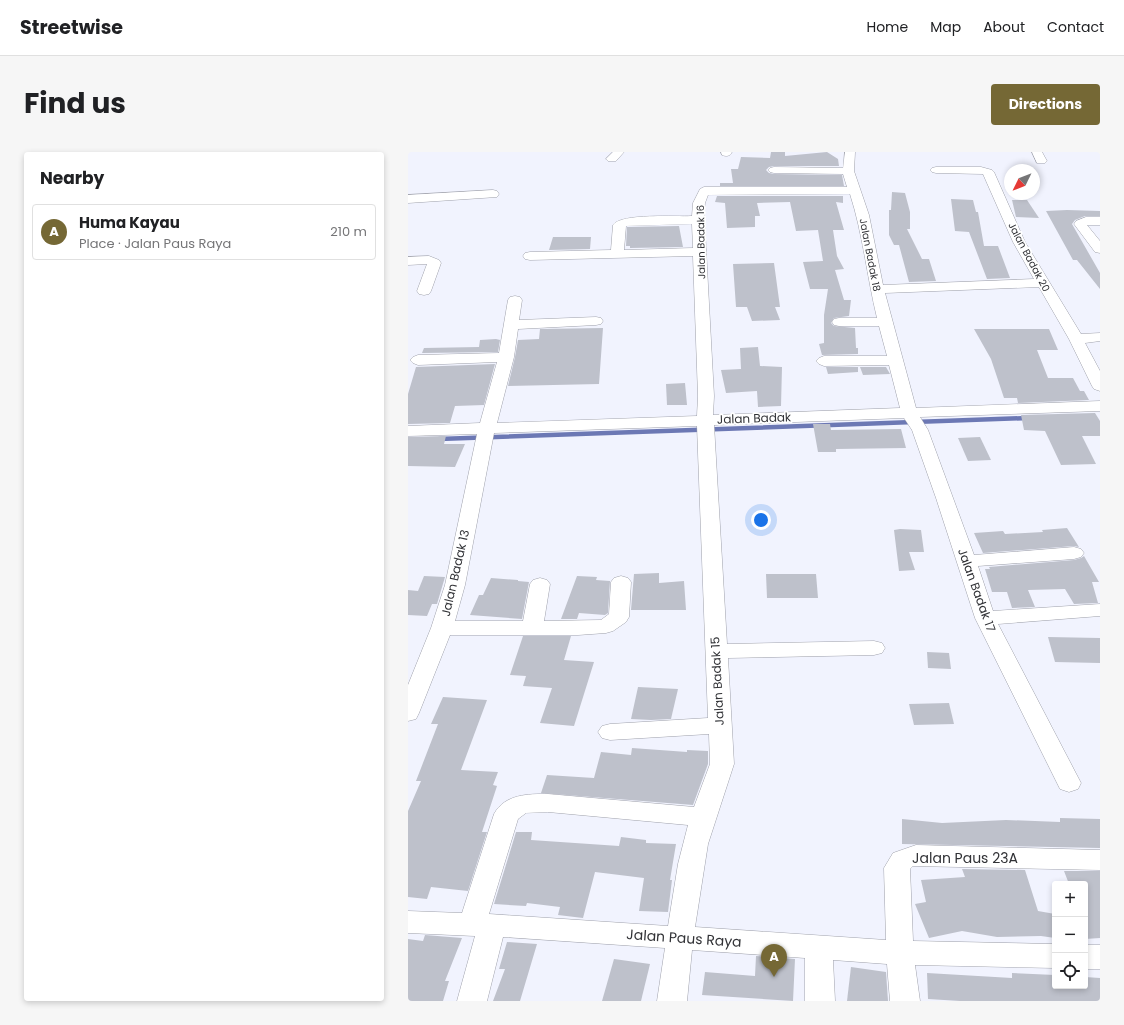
<!DOCTYPE html>
<meta charset="utf-8">
<style>
body{margin:0;font-family:Poppins,sans-serif;background:#f6f6f6;color:#202124}
.controls{position:absolute;right:12px;bottom:12px;display:grid;overflow:hidden;border-radius:4px;box-shadow:0 2px 6px #0003}
.controls button{width:36px;height:36px;display:grid;place-items:center;padding:0;border:0;border-bottom:1px solid #e0e0e0;background:#fff;color:#202124;font:20px sans-serif}
.compass{position:absolute;left:596px;top:12px;width:36px;height:36px;border-radius:50%;background:#fff;box-shadow:0 2px 6px #0003;rotate:227deg}
.you{position:absolute;left:353px;top:368px;width:14px;height:14px;margin:-10px;border:3px solid #fff;border-radius:50%;background:#1a73e8;box-shadow:0 0 0 6px #1a73e833}
.badge{display:grid;place-items:center;width:26px;height:26px;border-radius:50%;background:#756835;color:#fff;font-size:13px;font-weight:700}
.pin{position:absolute;translate:-50% -33px;filter:drop-shadow(0 1px 2px #0008)}
.pin::after{content:'';position:absolute;top:21px;width:14px;height:12px;background:inherit;clip-path:polygon(0 0,100% 0,50% 100%)}
.list{margin:0;padding:0;list-style:none}
h2{display:flex;justify-content:space-between;align-items:center;height:52px;margin:0;padding:0 16px;font-size:17px}
h2 small{font-size:13px;font-weight:400;color:#757577}
.list li{display:grid;grid-template-columns:26px 1fr auto;gap:12px;align-items:center;box-sizing:border-box;height:56px;margin:0 8px 8px;padding:0 8px;border:1px solid #e0e0e0;border-radius:4px}
.list b{display:block;font-size:15px;white-space:nowrap}
.list p{margin:0;font-size:13px;white-space:nowrap;color:#757577}
.list em{font-size:13px;font-style:normal;color:#757577}
.icon{flex:none;width:22px;height:22px;fill:none;stroke:currentColor;stroke-width:2;stroke-linecap:round;stroke-linejoin:round}
.map{position:relative;flex:none;width:692px;height:849px;overflow:hidden;border-radius:4px}
header{display:flex;align-items:center;gap:24px;box-sizing:border-box;height:56px;padding:0 20px;background:#fff;border-bottom:1px solid #e0e0e0}
header strong{font-size:19px}
nav{display:flex;gap:22px;margin-inline-start:auto;font-size:14px}
.intro{display:flex;align-items:center;justify-content:space-between;box-sizing:border-box;height:96px;padding:0 24px}
h1{margin:0;font-size:28px}
.button{padding:10px 18px;border-radius:4px;background:#756835;color:#fff;font-size:14px;font-weight:700}
main{display:flex;gap:24px;padding:0 24px}
aside{flex:1;background:#fff;border-radius:4px;box-shadow:0 2px 6px #0003}
.map>svg:first-child{display:block}
.lines{fill:none;stroke-linecap:round;stroke-linejoin:round}
.stream{stroke:#6c78b4;stroke-width:4.5}
.building{fill:#bec1cb}
.street-casing{stroke:#9fa1ab;stroke-width:1}
.street{fill:#fff;fill-rule:evenodd}
.labels{text-anchor:middle;dominant-baseline:central;stroke-width:3.5;stroke-linejoin:round;paint-order:stroke}
.far-street-label{font-size:10px;fill:#313236;stroke:#fff}
.street-label{font-size:12px;fill:#313236;stroke:#fff}
.near-street-label{font-size:14px;fill:#313236;stroke:#fff}
</style>
<header>
<strong>Streetwise</strong>
<nav><a>Home</a><a>Map</a><a>About</a><a>Contact</a></nav>
</header>
<div class="intro"><h1>Find us</h1><a class="button">Directions</a></div>
<main>
<aside>
<h2>Nearby<small></small></h2>
<ul class="list">
<li><span class="badge">A</span><div><b>Huma Kayau</b><p>Place · Jalan Paus Raya</p></div><em>210 m</em></li>
</ul>
</aside>
<div class="map">
<svg width="692" height="849" viewBox="0 0 692 849">
<rect width="100%" height="100%" fill="#f1f3fe"/>
<g class="lines">
<!-- stream -->
<polyline class="stream" points="31,287 620,266"/>
</g>
<!-- building -->
<g class="building">
<polygon points="363,0 377,0 377,4 419,0 430,7 431,14 366,14 361,15 358,18 361,21 366,22 434,23 436,34 312,34 312,31 325,31 323,17 330,17 333,5 362,6"/>
<polygon points="484,40 497,41 502,60 502,77 499,77 514,107 521,107 528,129 501,130 491,93 486,93 481,83 481,58 483,58"/>
<polygon points="309,44 435,44 435,51 428,50 436,78 425,78 429,104 436,117 427,118 436,148 443,148 441,164 426,166 423,171 426,174 447,176 448,196 450,196 450,202 414,203 411,192 416,191 416,163 420,137 402,137 395,110 415,109 410,78 388,79 382,50 349,51 352,64 347,64 347,75 319,76 317,51 307,50"/>
<polygon points="543,47 565,48 568,60 570,60 576,94 590,94 602,126 579,127 561,80 547,79"/>
<polygon points="604,48 619,48 631,66 608,65"/>
<polygon points="659,58 692,59 692,64 677,64 667,68 664,72 692,121 692,137 669,108 665,108 638,59"/>
<polygon points="271,74 275,95 222,96 222,94 218,94 219,75"/>
<polygon points="145,85 183,85 182,97 141,98"/>
<polygon points="366,111 372,155 367,155 372,168 344,169 339,155 328,155 325,112"/>
<polygon points="195,176 191,232 100,234 107,205 110,188 131,187 132,177"/>
<polygon points="566,177 641,177 650,198 629,198 640,226 665,226 672,239 676,239 681,248 610,251 609,246 596,246 583,207"/>
<polygon points="88,187 92,188 90,200 14,201 16,196 71,195 72,188"/>
<polygon points="350,195 352,214 374,215 373,254 350,255 349,239 318,241 313,218 333,217 332,196"/>
<polygon points="87,212 76,253 47,254 42,271 0,272 0,242 8,215"/>
<polygon points="418,215 450,215 450,220 420,222"/>
<polygon points="452,215 478,215 482,222 455,223"/>
<polygon points="277,231 279,253 259,253 258,232"/>
<polygon points="687,261 692,269 692,284 674,284 688,312 653,313 637,279 616,278 613,263"/>
<polygon points="405,272 422,272 423,278 493,277 498,296 428,297 428,300 410,300"/>
<polygon points="38,284 36,292 57,292 47,315 0,314 0,285"/>
<polygon points="572,285 583,308 560,309 550,286"/>
<polygon points="659,376 671,395 666,394 575,401 566,381 595,379 597,382 635,380 634,378"/>
<polygon points="492,377 513,378 516,400 501,400 507,418 491,419 486,378"/>
<polygon points="676,404 691,430 684,430 690,451 666,452 657,437 620,438 627,455 604,456 599,440 584,440 577,417 582,417 581,415 666,408 673,406"/>
<polygon points="251,421 251,431 276,429 278,458 223,458 226,422"/>
<polygon points="358,422 408,422 410,446 359,446"/>
<polygon points="16,424 37,425 29,452 24,452 19,464 0,463 0,438 10,439"/>
<polygon points="169,424 189,425 188,428 202,429 200,461 197,463 171,461 169,467 153,467"/>
<polygon points="83,426 110,428 110,429 121,430 114,467 62,463 71,443 75,443"/>
<polygon points="115,484 163,484 156,508 186,510 166,574 132,571 144,536 115,534 118,524 102,523"/>
<polygon points="640,485 692,486 692,511 647,510"/>
<polygon points="519,500 541,501 543,517 520,516"/>
<polygon points="230,535 270,537 263,567 243,568 223,567"/>
<polygon points="35,545 79,548 53,618 90,620 85,633 89,634 74,680 79,680 60,739 23,735 19,747 0,745 0,659 13,629 8,629 30,572 23,572"/>
<polygon points="541,551 546,572 506,573 501,552"/>
<polygon points="224,596 279,600 279,598 300,599 300,612 285,653 133,641 139,623 186,626 193,600 223,603"/>
<polygon points="652,666 692,667 692,696 494,692 494,667 534,671 598,668 652,670"/>
<polygon points="108,680 124,680 123,688 211,694 213,685 238,688 238,691 268,692 262,728 264,728 260,760 231,759 236,726 187,720 175,766 150,763 152,755 119,751 118,754 86,752"/>
<polygon points="554,717 617,718 630,759 647,762 647,786 633,784 589,785 554,779 521,786 507,752 518,750 513,728 557,725"/>
<polygon points="656,719 692,719 692,786 677,787 677,732 661,732"/>
<polygon points="17,783 54,786 37,829 41,829 35,849 0,849 0,787 15,789"/>
<polygon points="99,790 129,792 112,849 85,849 97,817 91,817"/>
<polygon points="348,804 387,807 385,849 294,843 297,820 347,824"/>
<polygon points="206,807 242,812 233,849 194,849"/>
<polygon points="443,815 478,820 480,849 439,849"/>
<polygon points="519,821 604,826 604,821 647,823 647,834 677,834 677,825 692,826 692,849 552,849 520,847"/>
</g>
<g class="lines">
<defs>
<g id="street">
<polygon points="205,0 216,0 208,9 200,9 198,7"/>
<path d="M313,0H324C322,4 319,5 314,3Z"/>
<path d="M437,0H447L446,19L461,63L475,133L626,127L605,90L575,22L528,21L524,20L522,18L524,16L528,15H573L584,18L586,20L617,90L673,182L692,181V189L677,191L692,219V239L686,237L684,234L661,187L631,135L477,141L508,256L692,249V259L512,265L520,278L566,403L666,395L673,397L676,401L673,405L666,407L570,414L585,459L692,452V464L590,472L673,631L670,637L661,640L652,637L567,466L528,346L504,278L496,266L306,273L319,492L466,489L474,491L477,496L474,501L466,503L320,506L326,612L300,692L287,775L478,788L476,716L485,701L508,693L692,698V718L505,714L502,717L505,789L647,792V816L507,813L512,849H482L479,812L425,808L427,849H397V806L284,798L279,849H249L257,796L95,785L79,849H49L67,784L0,781V759L54,761L86,662C97,642 120,642 140,642L286,655L302,612L301,582L202,588L194,586L190,580L194,574L202,572L300,566L289,274L86,281L57,433L47,469H115L122,432L125,428L132,426L139,428L142,432L136,469L193,468L201,462L203,430L206,426L213,424L220,426L223,430L221,465L218,470L205,479L198,481L170,483H42L11,561L8,567L0,569V533L23,476L37,433L69,282L0,284V274L72,271L89,210L10,213L5,211L2,208L5,205L10,203L91,201L100,148L102,145L107,144L112,145L114,148L111,168L188,165L193,166L195,169L193,172L188,173L110,177L106,205L89,271L289,264L290,244L285,104L122,108L117,107L115,104L117,101L122,100L203,98L205,73C213,61 268,65 284,64L285,51L292,37L296,35H439L435,22L366,21L362,20L360,18L362,16L366,15L435,16ZM442,42C455,82 459,125 469,166H431L426,167L424,170L426,173L431,174H471L479,204H416L411,206L408,209L411,212L416,214L481,213L492,256L305,263L306,244L296,60L297,51L300,43ZM284,72L285,96L216,98L218,74ZM140,660L280,673L270,712L260,774L81,762L110,667L118,661Z"/>
<polygon points="624,0 634,0 639,9 637,11 629,11"/>
<polygon points="85,38 89,39 91,42 89,45 0,51 0,43"/>
<polygon points="678,65 692,65 692,73 679,73 692,89 692,101 687,100 666,72 668,69"/>
<polygon points="21,104 31,108 33,111 23,139 21,142 16,143 11,142 9,139 19,112 0,113 0,105"/>
<rect x="677" y="793" width="15" height="24"/>
</g>
</defs>
<!-- street casing -->
<use href="#street" class="street-casing"/>
<!-- street -->
<use href="#street" class="street"/>
</g>
<g class="labels">
<!-- far-street labels -->
<g class="far-street-label">
<text transform="translate(293 90) rotate(-91)">Jalan Badak 16</text>
<text transform="translate(462 103) rotate(79)">Jalan Badak 18</text>
<text transform="translate(621 105) rotate(62)">Jalan Badak 20</text>
</g>
<!-- street labels -->
<g class="street-label">
<text transform="translate(346 266) rotate(-2)">Jalan Badak</text>
<text transform="translate(47 421) rotate(-77)">Jalan Badak 13</text>
<text transform="translate(569 438) rotate(70)">Jalan Badak 17</text>
<text transform="translate(309 529) rotate(-93)">Jalan Badak 15</text>
</g>
<!-- near-street labels -->
<g class="near-street-label">
<text x="557" y="706">Jalan Paus 23A</text>
<text transform="translate(276 786) rotate(4)">Jalan Paus Raya</text>
</g>
</g>
</svg>
<div class="controls">
<button>+</button>
<button>−</button>
<button><svg class="icon" aria-label="locate" viewBox="0 0 24 24"><circle cx="12" cy="12" r="6"/><path d="M12 2v4M12 18v4M2 12h4M18 12h4"/></svg></button>
</div>
<svg class="compass" viewBox="-18 -18 36 36"><path d="M0-13l5 13h-10z" fill="#e53935"/><path d="M0 13l5-13h-10z" fill="#757577"/></svg>
<div class="you"></div>
<div class="pin badge" style="left:366px;top:825px">A</div>
</div>
</main>
